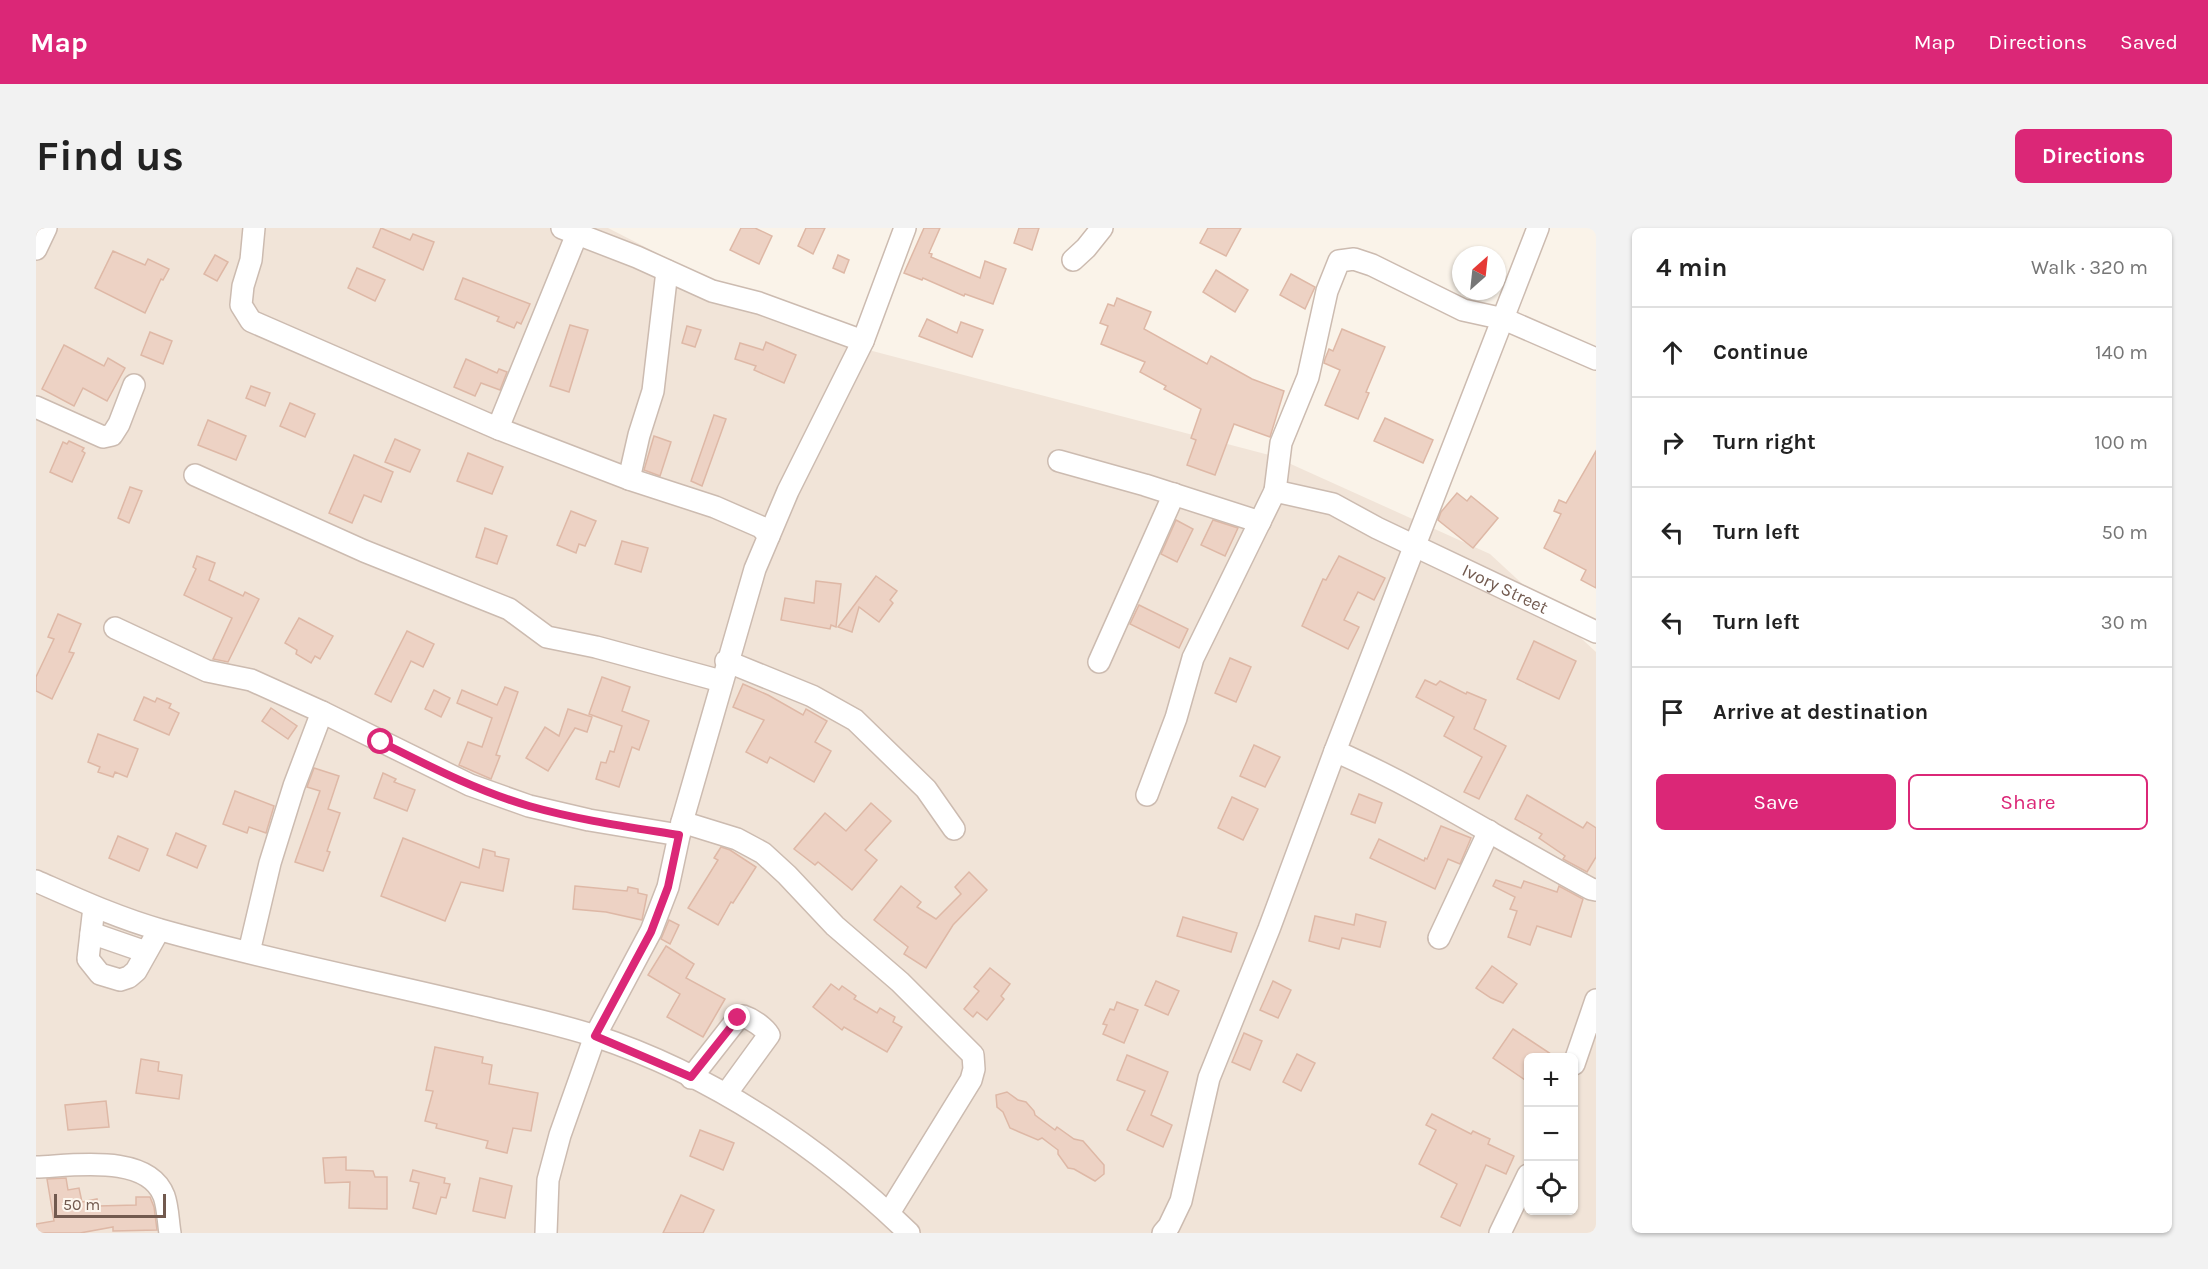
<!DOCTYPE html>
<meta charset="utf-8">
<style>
body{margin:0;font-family:Karla,sans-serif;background:#f2f2f2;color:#222}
.controls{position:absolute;right:18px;bottom:18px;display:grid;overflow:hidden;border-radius:9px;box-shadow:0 2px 4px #0004}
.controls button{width:54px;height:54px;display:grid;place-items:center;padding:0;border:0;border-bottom:2px solid #e0e0e0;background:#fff;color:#222;font:30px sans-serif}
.compass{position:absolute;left:1416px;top:18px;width:54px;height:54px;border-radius:50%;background:#fff;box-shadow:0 2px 4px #0004;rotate:27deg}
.scale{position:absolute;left:18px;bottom:15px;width:112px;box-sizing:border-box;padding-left:6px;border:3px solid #725a4f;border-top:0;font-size:16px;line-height:21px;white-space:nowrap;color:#725a4f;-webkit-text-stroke:4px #fdf7ef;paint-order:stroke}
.stop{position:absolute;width:18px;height:18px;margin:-14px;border:4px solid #db2777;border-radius:50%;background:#fff}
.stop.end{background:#db2777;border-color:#fff;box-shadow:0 2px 6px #0008}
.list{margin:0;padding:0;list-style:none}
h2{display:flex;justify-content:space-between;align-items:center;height:78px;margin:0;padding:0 24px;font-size:26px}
h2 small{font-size:20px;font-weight:400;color:#767676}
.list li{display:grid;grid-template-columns:39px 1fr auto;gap:18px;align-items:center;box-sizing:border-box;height:90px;padding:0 24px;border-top:2px solid #e0e0e0}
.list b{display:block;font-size:22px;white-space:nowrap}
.list em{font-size:20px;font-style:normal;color:#767676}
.actions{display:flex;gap:12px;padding:18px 24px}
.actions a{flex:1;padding:14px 0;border:2px solid #db2777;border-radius:9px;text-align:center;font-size:21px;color:#db2777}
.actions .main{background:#db2777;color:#fff}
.icon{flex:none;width:33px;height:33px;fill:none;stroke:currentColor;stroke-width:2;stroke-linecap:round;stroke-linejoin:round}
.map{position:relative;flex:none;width:1560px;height:1005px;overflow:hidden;border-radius:9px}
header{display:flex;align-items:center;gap:36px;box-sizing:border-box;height:84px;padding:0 30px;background:#db2777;color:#fff}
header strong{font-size:28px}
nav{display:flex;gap:33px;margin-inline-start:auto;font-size:21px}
.intro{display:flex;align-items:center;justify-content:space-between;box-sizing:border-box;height:144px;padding:0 36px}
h1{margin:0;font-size:42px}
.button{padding:15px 27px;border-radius:9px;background:#db2777;color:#fff;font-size:21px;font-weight:700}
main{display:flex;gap:36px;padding:0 36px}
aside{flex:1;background:#fff;border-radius:9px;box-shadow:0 2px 4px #0004}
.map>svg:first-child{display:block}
.residential{fill:#f1e4d8;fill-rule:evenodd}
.building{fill:#edd2c4;stroke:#deb8a6;stroke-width:1.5}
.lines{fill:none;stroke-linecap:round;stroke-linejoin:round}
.minor-casing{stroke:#ccbbb0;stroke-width:24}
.minor{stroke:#fff;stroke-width:21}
.route{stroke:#db2777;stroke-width:8}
.labels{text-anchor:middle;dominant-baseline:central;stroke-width:4.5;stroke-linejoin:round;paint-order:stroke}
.street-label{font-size:18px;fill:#725a4f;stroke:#fdf7ef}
</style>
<header>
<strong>Map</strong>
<nav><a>Map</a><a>Directions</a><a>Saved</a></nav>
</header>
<div class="intro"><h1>Find us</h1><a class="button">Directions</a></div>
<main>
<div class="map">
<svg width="1560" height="1005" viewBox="0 0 1560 1005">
<rect width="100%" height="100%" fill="#faf3e9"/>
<!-- residential -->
<path class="residential" d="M0,0H572L787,110L1237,228L1454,326L1560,424V1005H0ZM1492,830H1538V982H1492Z"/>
<!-- building -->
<g class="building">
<polygon points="345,0 374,12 377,6 398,14 387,42 337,19"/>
<polygon points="705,0 719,0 736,8 723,36 694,22"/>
<polygon points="770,0 789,0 777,26 762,18"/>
<polygon points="888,0 904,0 893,25 896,26 895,29 944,50 949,33 970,41 957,76 929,66 928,68 887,50 886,52 868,45"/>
<polygon points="983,0 1003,0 996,22 978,15"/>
<polygon points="1172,0 1205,0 1190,28 1164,15"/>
<polygon points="77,23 109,37 112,31 133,41 127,52 125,51 109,85 59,60"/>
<polygon points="179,27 192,34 181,53 168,46"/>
<polygon points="802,27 813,32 808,45 797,40"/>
<polygon points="321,40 349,52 339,73 312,60"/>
<polygon points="1180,42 1212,62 1199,84 1167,64"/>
<polygon points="1255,46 1279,59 1269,81 1244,67"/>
<polygon points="427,50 494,76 485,96 481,94 478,100 461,93 463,89 419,71"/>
<polygon points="1081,70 1115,84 1108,101 1171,136 1175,128 1216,151 1248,163 1234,209 1198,196 1179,247 1151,237 1160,212 1155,210 1165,181 1128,161 1130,158 1104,144 1109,134 1065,116 1072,98 1064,95 1072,76 1078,78"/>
<polygon points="891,91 921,105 925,94 947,102 936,129 883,108"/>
<polygon points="534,97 552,102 533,164 514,158"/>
<polygon points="651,98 665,102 659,119 646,115"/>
<polygon points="1306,101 1349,119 1330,164 1333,165 1322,191 1289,177 1304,142 1288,135 1289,131 1293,121 1297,123"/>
<polygon points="114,104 136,113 127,136 105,127"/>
<polygon points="730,114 760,127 748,155 718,142 720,138 699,131 704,115 727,122"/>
<polygon points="28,117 68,138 72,130 89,140 71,173 47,160 38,178 6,161"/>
<polygon points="430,131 461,145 463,141 471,144 464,162 445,155 439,168 418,159"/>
<polygon points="215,158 234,165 229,178 210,170"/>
<polygon points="254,175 279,186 269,209 244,198"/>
<polygon points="678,187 690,191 666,258 655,253"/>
<polygon points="1349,190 1397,212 1387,235 1338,213"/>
<polygon points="172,192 210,208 200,232 162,217"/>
<polygon points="618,208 635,214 624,248 608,242"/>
<polygon points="359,211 384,222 374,244 349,234"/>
<polygon points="33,213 48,220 46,223 49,225 36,254 14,244 27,214 31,216"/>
<polygon points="1560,223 1560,360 1545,352 1550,342 1508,320 1525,286 1518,283 1523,272 1530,275"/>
<polygon points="432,225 467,239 456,266 421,253"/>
<polygon points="318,227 357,244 345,274 328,267 316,295 293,285"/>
<polygon points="94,259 106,263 93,295 82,290"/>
<polygon points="1421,265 1431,273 1435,268 1462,290 1437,320 1402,292 1405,284"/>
<polygon points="535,283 560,293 549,318 543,316 540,325 521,317"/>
<polygon points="1140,292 1157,301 1141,334 1125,326"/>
<polygon points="1177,292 1202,300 1189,328 1165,317"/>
<polygon points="449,300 471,308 461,336 440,329"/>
<polygon points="586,313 612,320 605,344 579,336"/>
<polygon points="161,328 179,335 173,352 207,368 209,364 223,371 192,434 177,431 196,390 148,367 160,341 157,339"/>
<polygon points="1303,328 1349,350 1338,372 1322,364 1308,392 1323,399 1312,421 1266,398 1287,351 1290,352"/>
<polygon points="840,348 861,363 854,372 857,375 843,394 823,379 816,404 802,399"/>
<polygon points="780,353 805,356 800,399 795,397 794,401 745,392 749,370 778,375"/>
<polygon points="1103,377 1152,401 1143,420 1094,396"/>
<polygon points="22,386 45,396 33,424 38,425 16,471 0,463 0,449 18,411 12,409"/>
<polygon points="263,390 297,408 284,431 279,428 275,435 260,426 261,422 249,415"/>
<polygon points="371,403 398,416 387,439 375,433 355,474 339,466"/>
<polygon points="1498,413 1540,433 1523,471 1481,451"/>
<polygon points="1194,430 1215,439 1200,474 1179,465"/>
<polygon points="566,449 594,459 586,483 613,493 603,522 596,519 583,559 560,551 565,534 570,535 574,523 578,524 586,498 553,486"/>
<polygon points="1389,452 1400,457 1404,453 1430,466 1431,464 1450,472 1438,501 1470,518 1443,571 1428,564 1446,529 1408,508 1418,489 1380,469"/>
<polygon points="707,456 732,467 767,487 770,481 791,493 779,514 795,523 778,554 734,529 731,535 710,524 728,492 697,479"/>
<polygon points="469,459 482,464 460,527 464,528 455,551 423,537 432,514 446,519 456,490 421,475 426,462 461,477"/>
<polygon points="398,462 414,470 405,489 389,481"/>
<polygon points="108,469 119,474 121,470 135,476 133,480 143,485 133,507 98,492"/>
<polygon points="235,480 261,498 252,511 226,493"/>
<polygon points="532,481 556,489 551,504 539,500 512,543 490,530 509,499 523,508"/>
<polygon points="62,506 102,521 91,549 79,544 77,549 62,544 64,539 52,534"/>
<polygon points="1218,517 1244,529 1229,559 1204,548"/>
<polygon points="278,540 303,548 292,581 304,585 291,623 294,624 287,643 259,634 284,563 271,559"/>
<polygon points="347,545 360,551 358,554 379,562 371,583 338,570"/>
<polygon points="199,563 238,578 230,605 213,599 211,605 187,596"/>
<polygon points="1323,566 1346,575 1339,595 1315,586"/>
<polygon points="1491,567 1547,600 1551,594 1560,600 1560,629 1551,644 1527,631 1529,628 1503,610 1506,606 1479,591"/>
<polygon points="1196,569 1222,581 1207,612 1182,600"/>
<polygon points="835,575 855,593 829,622 841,632 816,662 782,634 779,637 758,621 789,585 810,603"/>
<polygon points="1405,598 1435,610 1424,636 1412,631 1399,661 1334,630 1343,611 1388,633 1389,630 1391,631"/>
<polygon points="140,605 170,618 161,640 131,627"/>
<polygon points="82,608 112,621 103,643 73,630"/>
<polygon points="367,610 443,640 447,621 459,624 459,628 473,631 467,663 425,654 409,693 345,668"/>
<polygon points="685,619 694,622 720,639 697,675 695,674 682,697 652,680 682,632 678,630"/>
<polygon points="933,644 951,662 917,697 890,740 868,726 872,719 838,692 865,658 885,674 881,679 900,691 925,666 919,659"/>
<polygon points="1460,652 1485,660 1488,653 1521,664 1523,658 1547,671 1535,709 1501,698 1494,717 1472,709 1481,683 1474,681 1479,669 1457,658"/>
<polygon points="539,658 591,663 592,659 602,661 602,665 611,667 606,692 570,684 537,681"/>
<polygon points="1320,686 1350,694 1344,719 1306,710 1303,721 1273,713 1279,688 1318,697"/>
<polygon points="1147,689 1201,705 1195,724 1141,708"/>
<polygon points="633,692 643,697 634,716 625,711"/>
<polygon points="630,718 658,736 650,750 689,771 667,809 631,789 644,766 612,747"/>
<polygon points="1456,738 1481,756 1467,775 1455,770 1440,760"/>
<polygon points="954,740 974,756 965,768 968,771 951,792 941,784 937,789 928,781 943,763 938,759"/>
<polygon points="1120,753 1143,763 1132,787 1109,777"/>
<polygon points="1237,753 1255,762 1242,790 1224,782"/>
<polygon points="795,756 803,762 806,758 820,768 818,771 841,785 844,780 859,789 857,794 866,799 851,824 808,799 806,802 777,779"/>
<polygon points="1081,774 1102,782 1088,815 1067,806 1071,797 1067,796 1074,781 1078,782"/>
<polygon points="1477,801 1521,830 1492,830 1492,854 1457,830"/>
<polygon points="1208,805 1226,813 1214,842 1196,834"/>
<polygon points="399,819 447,829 446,835 456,837 453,856 502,865 495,903 477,900 471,925 450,920 452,913 400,900 401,896 389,893 397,863 390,862"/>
<polygon points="1261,826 1279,835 1265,863 1247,854"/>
<polygon points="1091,827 1132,844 1115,887 1136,897 1127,919 1091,902 1109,863 1081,852"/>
<polygon points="105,831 123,834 122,843 146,847 143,871 100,865"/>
<polygon points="971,864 982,872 990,874 998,883 999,887 1019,902 1021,899 1038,911 1047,913 1068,937 1068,946 1059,953 1038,941 1032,940 1022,926 1022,922 1006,910 1002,912 974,900 967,884 961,879 960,867"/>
<polygon points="70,873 73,899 32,902 29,877"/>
<polygon points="1396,886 1435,906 1437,903 1454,911 1452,916 1478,928 1470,946 1450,937 1424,998 1405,989 1421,956 1383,936 1400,902 1390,897"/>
<polygon points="664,902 698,915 687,942 654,928"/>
<polygon points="310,929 310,942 337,943 339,949 351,949 351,981 313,980 314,954 289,955 287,930"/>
<polygon points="377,942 409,950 408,955 414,956 410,970 405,969 400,986 377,980 383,955 374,953"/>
<polygon points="30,950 32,962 43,960 46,974 61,971 62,978 100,977 100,969 114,969 118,979 121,1002 77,1003 77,999 44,1005 0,1005 0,996 18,993 11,951"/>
<polygon points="444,950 476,958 469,990 437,983"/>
<polygon points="645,967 678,982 667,1005 627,1005"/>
</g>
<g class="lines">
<defs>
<g id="minor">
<polyline points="218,0 215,32 207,58 205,77 215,93 463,201"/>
<polyline points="526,0 601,29 676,63 723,75 827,113"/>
<polyline points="541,6 466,190 463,201 593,251 679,279 725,299 733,308"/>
<polyline points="0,21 10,0"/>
<polyline points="1037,32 1050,20 1066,0"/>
<polyline points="0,179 67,209 76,207 83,196 98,157"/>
<polyline points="1023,233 1109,257 1224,294"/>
<polyline points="159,247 328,323 473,381 511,409 560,419 685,453"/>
<polyline points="593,251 603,207 617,163 631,43"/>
<polyline points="1239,263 1245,215 1272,149 1291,63 1303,33 1318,31 1336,37 1427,82 1468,91 1560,131"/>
<polyline points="79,400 171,443 215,452 286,484 434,557 493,578 553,592 643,607"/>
<polyline points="690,433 776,468 819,492 890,561 918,601"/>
<polyline points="1063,434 1138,266"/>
<path d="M1299,523C1388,562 1469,615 1555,661L1560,662"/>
<path id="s1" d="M1111,567L1140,490L1157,430L1239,263L1297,276L1341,300L1560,404"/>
<polyline points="646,594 701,611 727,625 751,647 799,698 864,754 937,827 938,841 935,852 853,985"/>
<path d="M0,653C41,671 82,690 125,702C231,732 340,753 447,779C484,788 522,796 559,808C677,847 784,919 873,1005"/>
<polyline points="58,679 52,731 64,746 84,752 93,749 100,743 123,702"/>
<polyline points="55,705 110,724"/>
<polyline points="1403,710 1453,603"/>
<polyline points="213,724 234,635 258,558 286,484"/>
<polyline points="1538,836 1560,772"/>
<path d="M655,850L702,790L707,788C716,791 728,799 733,807L690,866"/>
<path d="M0,939C36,938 112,925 128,968C132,979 132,993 134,1005"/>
<polyline points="510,1005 512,952 524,907 559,808 615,703 632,659 646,594 719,341 752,263 827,113 869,0"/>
<polyline points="1127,1005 1133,998 1145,973 1173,850 1233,701 1299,523 1502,0"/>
<polyline points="1464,1005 1492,947"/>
</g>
</defs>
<!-- minor casing -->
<use href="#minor" class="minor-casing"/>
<!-- minor -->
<use href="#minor" class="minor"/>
</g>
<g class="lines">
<!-- route -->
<path class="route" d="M345,514C393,538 441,563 493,578C542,592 593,599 643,607L632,659L615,704L559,808L655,849L702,790"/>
</g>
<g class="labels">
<!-- street labels -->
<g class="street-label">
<text stroke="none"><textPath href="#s1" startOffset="582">Ivory Street</textPath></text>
</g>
</g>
</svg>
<div class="controls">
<button>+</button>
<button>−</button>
<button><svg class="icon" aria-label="locate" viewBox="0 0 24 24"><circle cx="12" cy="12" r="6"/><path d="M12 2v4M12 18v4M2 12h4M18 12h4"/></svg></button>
</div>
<svg class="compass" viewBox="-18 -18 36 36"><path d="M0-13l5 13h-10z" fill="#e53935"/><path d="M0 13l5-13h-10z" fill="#767676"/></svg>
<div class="scale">50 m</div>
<div class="stop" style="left:345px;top:514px"></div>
<div class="stop end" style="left:702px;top:790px"></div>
</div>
<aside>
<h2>4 min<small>Walk · 320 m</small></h2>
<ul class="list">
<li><svg class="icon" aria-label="ahead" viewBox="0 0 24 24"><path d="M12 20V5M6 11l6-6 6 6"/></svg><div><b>Continue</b></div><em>140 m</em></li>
<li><svg class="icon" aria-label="right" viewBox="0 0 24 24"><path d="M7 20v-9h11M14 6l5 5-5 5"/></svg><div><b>Turn right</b></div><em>100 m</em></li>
<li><svg class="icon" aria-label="left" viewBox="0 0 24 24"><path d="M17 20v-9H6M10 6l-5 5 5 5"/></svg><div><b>Turn left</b></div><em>50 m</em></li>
<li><svg class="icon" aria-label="left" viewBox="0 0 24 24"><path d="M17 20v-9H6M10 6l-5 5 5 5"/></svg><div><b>Turn left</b></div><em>30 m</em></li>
<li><svg class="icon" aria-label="arrive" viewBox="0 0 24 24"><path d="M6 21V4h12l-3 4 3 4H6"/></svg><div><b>Arrive at destination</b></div></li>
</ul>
<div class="actions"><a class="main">Save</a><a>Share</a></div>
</aside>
</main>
